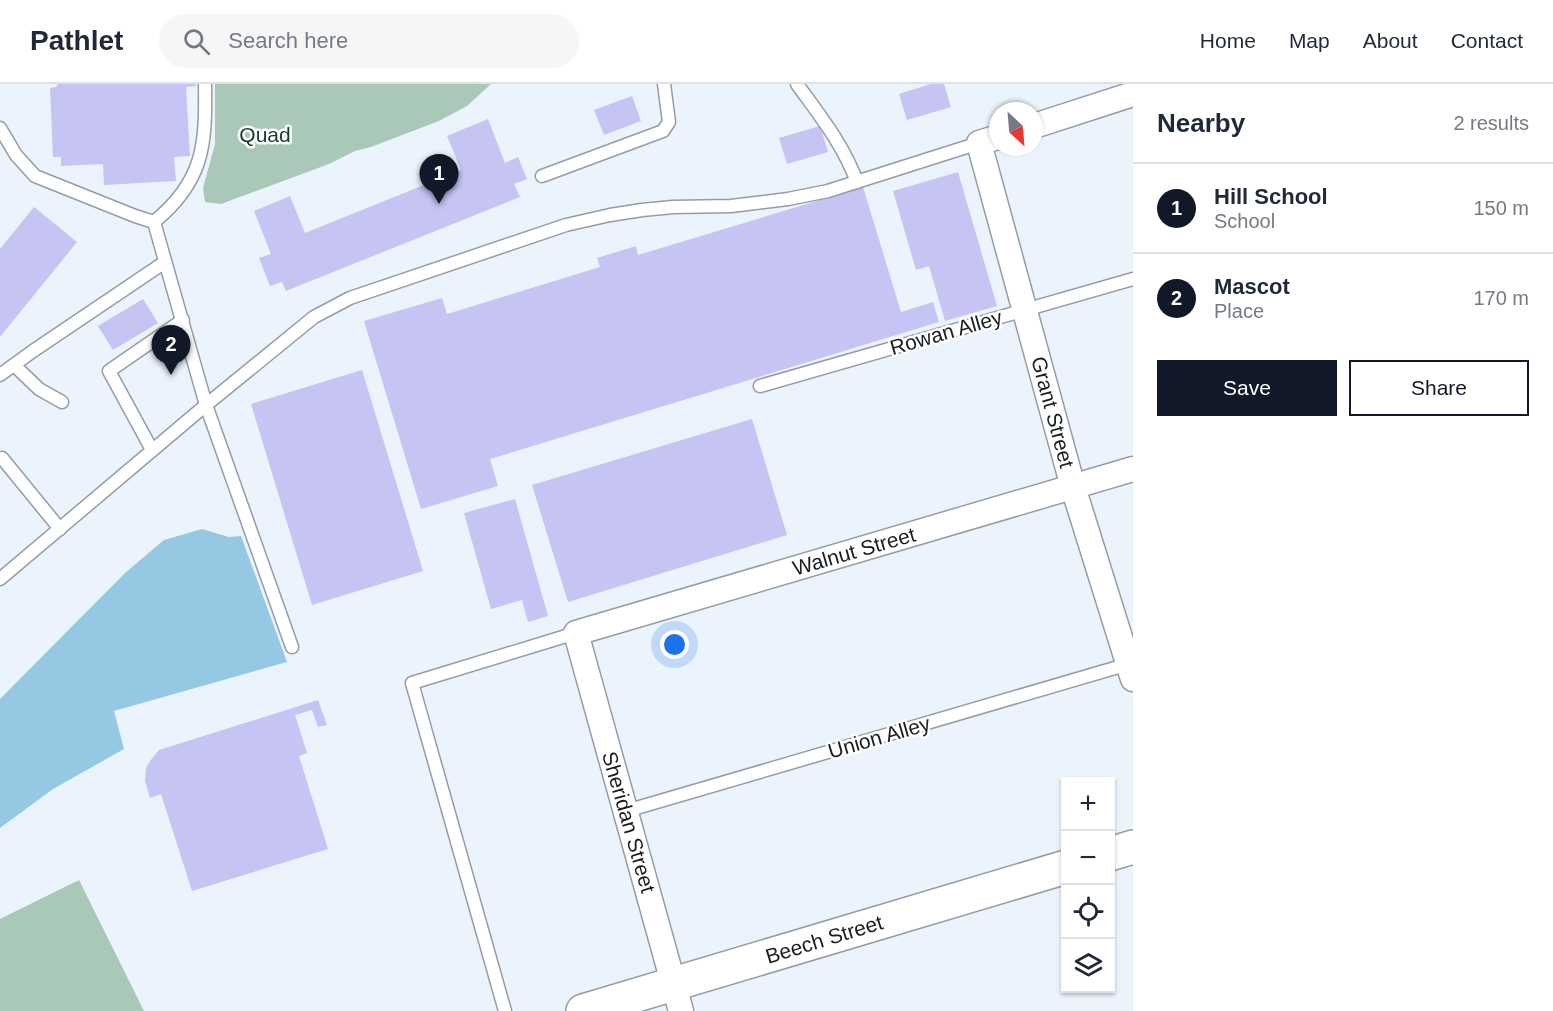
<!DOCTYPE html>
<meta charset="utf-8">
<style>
body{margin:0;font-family:Helvetica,sans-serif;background:#f6f6f7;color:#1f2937}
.controls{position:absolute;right:18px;bottom:18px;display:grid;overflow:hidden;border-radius:0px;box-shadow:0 2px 4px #0004}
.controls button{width:54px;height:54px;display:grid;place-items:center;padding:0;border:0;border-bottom:2px solid #e0e1e3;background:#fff;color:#1f2937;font:30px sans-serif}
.compass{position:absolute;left:989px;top:18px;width:54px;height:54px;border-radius:50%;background:#fff;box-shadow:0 2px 4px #0004;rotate:154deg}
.you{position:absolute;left:675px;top:561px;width:21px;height:21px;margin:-15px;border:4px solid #fff;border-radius:50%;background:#1a73e8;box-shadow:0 0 0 9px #1a73e833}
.badge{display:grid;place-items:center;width:39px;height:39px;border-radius:50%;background:#111827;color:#fff;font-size:20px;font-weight:700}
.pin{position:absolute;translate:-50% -50px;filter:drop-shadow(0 2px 3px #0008)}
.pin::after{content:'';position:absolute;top:32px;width:21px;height:18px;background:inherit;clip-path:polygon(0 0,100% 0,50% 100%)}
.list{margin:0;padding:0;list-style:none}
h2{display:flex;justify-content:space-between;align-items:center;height:78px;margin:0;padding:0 24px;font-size:26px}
h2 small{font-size:20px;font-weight:400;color:#747a83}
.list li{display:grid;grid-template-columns:39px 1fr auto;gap:18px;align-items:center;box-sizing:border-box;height:90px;padding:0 24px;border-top:2px solid #e0e1e3}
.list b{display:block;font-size:22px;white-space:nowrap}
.list p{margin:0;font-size:20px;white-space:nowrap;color:#747a83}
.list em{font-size:20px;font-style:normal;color:#747a83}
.actions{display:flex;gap:12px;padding:18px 24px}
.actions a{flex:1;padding:14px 0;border:2px solid #111827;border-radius:0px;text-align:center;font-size:21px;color:#111827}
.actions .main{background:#111827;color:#fff}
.icon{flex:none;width:33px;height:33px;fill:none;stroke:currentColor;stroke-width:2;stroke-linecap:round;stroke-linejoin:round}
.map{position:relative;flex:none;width:1133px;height:927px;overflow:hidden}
header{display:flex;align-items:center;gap:36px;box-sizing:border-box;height:84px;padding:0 30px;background:#fff;border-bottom:2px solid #e0e1e3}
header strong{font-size:28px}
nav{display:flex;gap:33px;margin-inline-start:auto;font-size:21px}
.search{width:420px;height:54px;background:#f6f6f7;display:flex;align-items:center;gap:15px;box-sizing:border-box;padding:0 21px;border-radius:33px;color:#747a83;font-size:22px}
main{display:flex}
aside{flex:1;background:#fff}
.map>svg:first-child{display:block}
.green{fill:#a9c8b8}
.water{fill:#95c8e2}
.building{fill:#c5c4f2}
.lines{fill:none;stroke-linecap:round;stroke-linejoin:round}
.lane-casing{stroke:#959ca5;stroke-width:15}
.street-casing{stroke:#959ca5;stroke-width:27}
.secondary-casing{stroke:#959ca5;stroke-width:36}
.lane{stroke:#fff;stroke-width:12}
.street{stroke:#fff;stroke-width:24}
.secondary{stroke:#fff;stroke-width:33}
.labels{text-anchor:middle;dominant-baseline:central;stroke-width:5;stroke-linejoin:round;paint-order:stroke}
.park-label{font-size:21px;fill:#153e2d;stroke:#fff}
.street-label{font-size:21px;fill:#1a1d20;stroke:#fff}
</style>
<header>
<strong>Pathlet</strong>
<div class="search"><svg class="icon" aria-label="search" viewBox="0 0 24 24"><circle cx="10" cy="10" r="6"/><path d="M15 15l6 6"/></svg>Search here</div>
<nav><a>Home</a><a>Map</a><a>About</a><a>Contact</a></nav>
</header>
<main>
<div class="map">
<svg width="1133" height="927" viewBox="0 0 1133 927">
<rect width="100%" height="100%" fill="#ebf3fd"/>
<!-- green -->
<g class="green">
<polygon points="215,0 491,0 467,22 439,37 371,63 355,67 329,80 221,120 205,118 203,104 215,60"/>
<polygon points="79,796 144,927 0,927 0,835"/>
</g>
<!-- water -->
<polygon class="water" points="202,445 229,453 241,452 287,578 114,627 124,665 53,705 0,744 0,615 125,489 164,456"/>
<!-- building -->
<g class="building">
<polygon points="58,0 196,0 196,2 186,3 190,72 174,73 176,97 104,101 103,80 61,82 61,73 53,73 50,4 56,3"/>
<polygon points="931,0 944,0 951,23 907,36 899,10"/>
<polygon points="632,12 641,37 604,51 594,26"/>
<polygon points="488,35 505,79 518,73 527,95 514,100 520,113 286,207 282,198 270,202 259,174 271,170 254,127 290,112 305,149 461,86 447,52"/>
<polygon points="820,42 828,68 787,80 779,54"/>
<polygon points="958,88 997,222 945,237 929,182 916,186 893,107"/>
<polygon points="863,103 901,228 933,218 939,238 490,375 498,402 421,425 364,237 442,214 447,230 600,183 597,174 636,162 638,171"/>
<polygon points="34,123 77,158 0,253 0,165"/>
<polygon points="143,215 158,239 113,266 98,242"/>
<polygon points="362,286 423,487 312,521 251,320"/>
<polygon points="752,335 787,451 568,518 532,401"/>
<polygon points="515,415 548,532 528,538 522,516 491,525 464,429"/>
<polygon points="318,616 327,641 318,643 312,626 295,631 307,669 299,672 328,765 192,807 161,710 150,714 145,697 146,684 150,677 159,666"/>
</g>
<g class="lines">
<defs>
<g id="lane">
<path d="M797,0C820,32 843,60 857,98"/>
<polyline points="0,44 16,71 35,92 135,132 154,138"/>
<polyline points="542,92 663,47 669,38 664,0"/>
<polyline points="154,138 206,321 292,563"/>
<path d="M154,138C204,97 206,61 205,0"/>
<polyline points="14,281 39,305 62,318"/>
<polyline points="0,291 33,267 165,178"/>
<polyline points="760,302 1133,195"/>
<polyline points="152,366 109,287 183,236"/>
<polyline points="2,374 60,445"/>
<polyline points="0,495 206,321 314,233 350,214 566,141 610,131 642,126 673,123 731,122 788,115 828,107 979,59"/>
<polyline points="626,727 1132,579"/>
<polyline points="505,927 412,599 576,549"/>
</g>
<g id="street">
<polyline points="1034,42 1133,10"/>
<polyline points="998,53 979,59 1073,403 1133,595"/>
<polyline points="681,927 576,549 1133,385"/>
</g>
<g id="secondary">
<polyline points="1110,770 1133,763"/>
<polyline points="583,927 1066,783"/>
</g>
</defs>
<!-- lane casing -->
<use href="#lane" class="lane-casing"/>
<!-- street casing -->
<use href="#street" class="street-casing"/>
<!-- secondary casing -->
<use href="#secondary" class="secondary-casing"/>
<!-- lane -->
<use href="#lane" class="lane"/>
<!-- street -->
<use href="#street" class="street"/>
<!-- secondary -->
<use href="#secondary" class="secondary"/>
</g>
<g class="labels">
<!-- park labels -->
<g class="park-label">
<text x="265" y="50">Quad</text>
</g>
<!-- street labels -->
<g class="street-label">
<text transform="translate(946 248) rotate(-16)">Rowan Alley</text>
<text transform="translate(1053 328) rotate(75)">Grant Street</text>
<text transform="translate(854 467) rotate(-16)">Walnut Street</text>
<text transform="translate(879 653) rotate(-16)">Union Alley</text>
<text transform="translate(629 738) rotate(74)">Sheridan Street</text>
<text transform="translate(824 855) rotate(-17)">Beech Street</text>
</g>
</g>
</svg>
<div class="controls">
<button>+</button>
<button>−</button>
<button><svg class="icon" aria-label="locate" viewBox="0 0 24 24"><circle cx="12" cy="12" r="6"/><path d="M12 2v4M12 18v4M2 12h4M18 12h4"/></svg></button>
<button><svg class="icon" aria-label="layers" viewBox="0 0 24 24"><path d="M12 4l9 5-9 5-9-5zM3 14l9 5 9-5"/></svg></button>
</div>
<svg class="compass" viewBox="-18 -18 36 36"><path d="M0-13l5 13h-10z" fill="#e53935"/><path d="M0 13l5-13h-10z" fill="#747a83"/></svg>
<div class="you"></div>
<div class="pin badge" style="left:439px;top:120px">1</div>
<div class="pin badge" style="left:171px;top:291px">2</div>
</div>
<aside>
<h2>Nearby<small>2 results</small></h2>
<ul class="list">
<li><span class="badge">1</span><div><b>Hill School</b><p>School</p></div><em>150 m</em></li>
<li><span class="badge">2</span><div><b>Mascot</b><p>Place</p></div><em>170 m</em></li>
</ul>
<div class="actions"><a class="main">Save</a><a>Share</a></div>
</aside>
</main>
